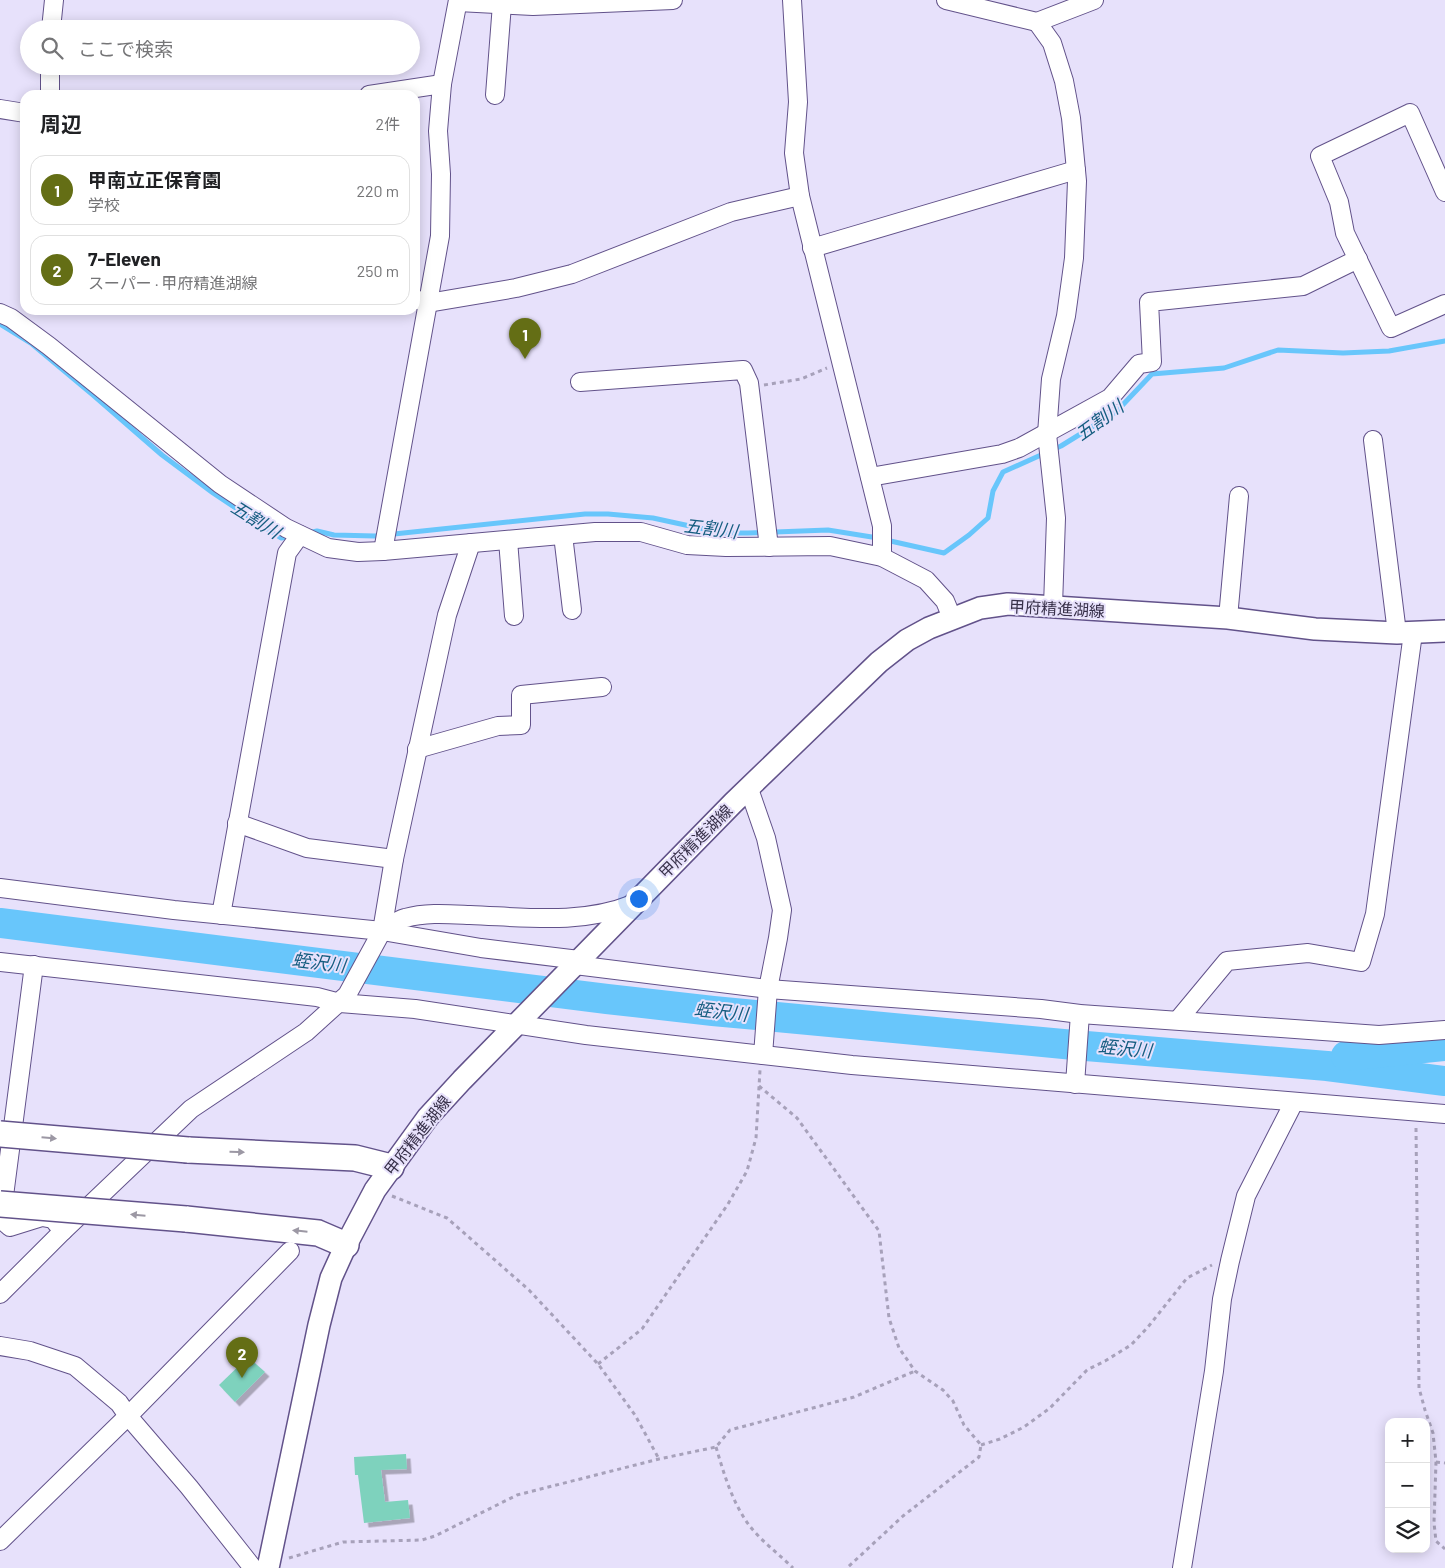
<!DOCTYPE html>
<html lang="ja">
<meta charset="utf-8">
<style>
body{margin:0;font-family:Barlow,"Noto Sans JP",sans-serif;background:#f6f6f6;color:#202124}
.controls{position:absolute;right:15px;bottom:15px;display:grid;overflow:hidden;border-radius:10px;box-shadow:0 2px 12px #0003}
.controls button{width:45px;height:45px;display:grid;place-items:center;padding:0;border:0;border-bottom:1px solid #e0e0e0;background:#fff;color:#202124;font:25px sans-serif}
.you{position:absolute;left:638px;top:898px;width:18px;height:18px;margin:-12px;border:4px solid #fff;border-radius:50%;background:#1a73e8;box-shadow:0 0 0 8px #1a73e833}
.badge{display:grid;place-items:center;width:32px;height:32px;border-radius:50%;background:#646e15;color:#fff;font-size:16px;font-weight:700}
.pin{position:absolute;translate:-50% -41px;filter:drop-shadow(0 1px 2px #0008)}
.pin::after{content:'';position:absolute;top:26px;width:18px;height:15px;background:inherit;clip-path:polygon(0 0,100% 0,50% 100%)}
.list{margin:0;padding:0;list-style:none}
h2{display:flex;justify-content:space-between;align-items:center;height:65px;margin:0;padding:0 20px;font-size:21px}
h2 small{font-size:16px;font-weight:400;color:#757577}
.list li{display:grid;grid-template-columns:32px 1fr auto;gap:15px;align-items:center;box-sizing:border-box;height:70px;margin:0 10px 10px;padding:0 10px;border:1px solid #e0e0e0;border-radius:15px}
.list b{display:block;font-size:19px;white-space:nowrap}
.list p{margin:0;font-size:16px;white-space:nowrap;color:#757577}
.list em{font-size:16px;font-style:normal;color:#757577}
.icon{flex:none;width:28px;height:28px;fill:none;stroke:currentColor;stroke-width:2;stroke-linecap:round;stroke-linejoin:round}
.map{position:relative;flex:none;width:1445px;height:1568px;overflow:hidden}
.search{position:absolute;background:#fff;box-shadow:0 2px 12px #0003;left:20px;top:20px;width:400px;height:55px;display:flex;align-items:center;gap:12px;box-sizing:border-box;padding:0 18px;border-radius:28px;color:#757577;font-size:19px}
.panel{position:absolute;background:#fff;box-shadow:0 2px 12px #0003;left:20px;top:90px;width:400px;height:225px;border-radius:15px}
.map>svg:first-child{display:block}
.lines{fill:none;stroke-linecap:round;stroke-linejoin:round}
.stream{stroke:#68c6fb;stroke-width:5}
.river{stroke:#68c6fb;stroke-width:30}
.building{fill:#7ed2bd;filter:url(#shadow)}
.minor-casing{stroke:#62528a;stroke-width:20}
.major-casing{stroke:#62528a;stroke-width:24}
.highway-casing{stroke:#62528a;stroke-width:28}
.path{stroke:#a7a1ba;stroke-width:3;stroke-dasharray:4 4;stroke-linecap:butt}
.minor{stroke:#fff;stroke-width:18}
.major{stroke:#fff;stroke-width:21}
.highway{stroke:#fff;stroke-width:25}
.highway-bridge-casing{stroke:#62528a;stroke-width:28;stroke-linecap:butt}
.highway-bridge{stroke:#fff;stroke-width:25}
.oneway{fill:#9c98a4}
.labels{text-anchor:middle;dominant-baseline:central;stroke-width:4;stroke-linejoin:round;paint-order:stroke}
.street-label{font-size:16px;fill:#38314a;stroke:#e7e1fb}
.water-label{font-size:18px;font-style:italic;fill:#155d80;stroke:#e7e1fb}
</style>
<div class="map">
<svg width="1445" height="1568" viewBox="0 0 1445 1568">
<defs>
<filter id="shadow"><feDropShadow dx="4.5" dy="4.5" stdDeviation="0" flood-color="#0004"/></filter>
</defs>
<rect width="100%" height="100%" fill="#e7e1fb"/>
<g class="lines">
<!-- stream -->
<g class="stream">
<polyline points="0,324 32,344 93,395 162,455 213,493 281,538 290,537"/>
<polyline points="308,533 317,531 334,535 375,536 585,514 608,514 653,518 722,533 748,533 828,530 878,538"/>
<polyline points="886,540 944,553 969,535 988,518 993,491 1003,472 1061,446 1116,412 1152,374 1224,368 1278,350 1343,353 1389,351 1445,341"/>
</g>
<!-- river -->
<g class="river">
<polyline points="0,923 607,999 713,1011 1074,1045 1327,1066 1445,1081"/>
<polyline points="1346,1056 1445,1046"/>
</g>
</g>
<!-- building -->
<g class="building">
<polygon points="248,1357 265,1372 235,1402 219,1385"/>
<polygon points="406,1454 407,1469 381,1470 385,1502 408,1500 410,1518 364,1523 358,1475 355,1475 354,1457"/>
</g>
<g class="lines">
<defs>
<g id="minor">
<polyline points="792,0 798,102 794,153 800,196 882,526 882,557"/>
<polyline points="946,0 1037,22 1094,0"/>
<polyline points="458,2 533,6 673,0"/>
<polyline points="1037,22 1052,43 1064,81 1071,118 1077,181 1074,258 1066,316 1051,379 1047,434 1056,518 1053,606"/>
<polyline points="51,29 54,0"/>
<polyline points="50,66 50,95"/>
<polyline points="369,95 442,84"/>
<polyline points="495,95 502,4"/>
<polyline points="0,109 25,113"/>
<polyline points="1445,192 1410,113 1320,156 1339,202 1345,233 1391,328 1445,304"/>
<polyline points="812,248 1076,170"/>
<polyline points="415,299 428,303 516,288 572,274 731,212 800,196"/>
<polyline points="0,313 11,318 49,346 220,484 286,528 328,548 358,552 383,551 595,532 641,532 687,545 726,547 830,546 882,557 926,580 945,601 952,618"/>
<polyline points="580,382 743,370 749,383 769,547"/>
<polyline points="1373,440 1397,633"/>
<polyline points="870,477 1002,454 1019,448 1110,398 1139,364 1152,362 1149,302 1303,286 1358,259"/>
<polyline points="563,535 572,610"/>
<polyline points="508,540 514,616"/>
<polyline points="383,551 440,236 441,174 438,131 442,84 458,0"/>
<polyline points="1228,618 1239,496"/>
<polyline points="417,749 498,726 521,725 521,695 602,687"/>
<polyline points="749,789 766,838 782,910 778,938 768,989 763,1055"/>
<polyline points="237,823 307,848 394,859"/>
<polyline points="0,888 174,910 382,931 481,948 579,960"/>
<polyline points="221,915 287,553 300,535"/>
<path d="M382,931C389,927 397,920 405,918C426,912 449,914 470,915C524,917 582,925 633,904"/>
<polyline points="0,962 317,997 340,1003 415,1009 586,1035 852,1065 1445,1114"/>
<polyline points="34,965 1,1219 10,1227 42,1217 53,1219 63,1231"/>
<polyline points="575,965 768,989 1041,1009 1080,1014 1379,1035 1445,1030"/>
<polyline points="1178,1020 1227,961 1308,953 1361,962 1375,914 1413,633"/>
<polyline points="1075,1084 1080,1014"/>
<polyline points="0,1294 63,1231 191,1109 306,1032 347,995 382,931 394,859 447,615 471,543"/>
<polyline points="0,1346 30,1351 75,1366 119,1403 128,1416 189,1487 253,1568"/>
<polyline points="0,1541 128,1416 290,1251"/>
<polyline points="1182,1568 1214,1371 1222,1299 1230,1261 1246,1196 1294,1102"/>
</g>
<polyline id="major" points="268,1568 319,1325 331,1278 346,1245 375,1190 428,1117 462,1080 733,803 879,662 907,640 929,628 980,608 1008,604 1228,618 1315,629 1397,633 1445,631"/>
<g id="highway">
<polyline points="188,1150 355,1158 391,1167"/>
<polyline points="186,1219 318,1233 346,1245"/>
</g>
</defs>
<!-- minor casing -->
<use href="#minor" class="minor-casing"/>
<!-- major casing -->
<use href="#major" class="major-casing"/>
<!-- highway casing -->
<use href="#highway" class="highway-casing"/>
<!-- path -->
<g class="path">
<polyline points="764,385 801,379 827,368"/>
<polyline points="759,1086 797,1118 879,1231 889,1318 899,1348 915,1371 943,1390 953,1401 964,1425 981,1445 979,1457 903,1516 847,1568"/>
<polyline points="1416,1128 1419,1388 1425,1410 1433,1433 1436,1462 1434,1523 1436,1541 1445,1549"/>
<polyline points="392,1196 447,1218 529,1290 598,1364 635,1415 659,1459"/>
<polyline points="598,1364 642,1329 728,1204 747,1171 756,1138 760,1070"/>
<polyline points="981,1445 1000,1439 1024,1427 1050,1408 1087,1370 1105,1361 1131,1345 1148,1327 1187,1278 1212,1265"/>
<path d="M716,1447C724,1474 732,1502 749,1525C761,1541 779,1554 793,1568"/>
<polyline points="1436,1462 1445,1463"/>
<polyline points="289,1558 343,1542 422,1540 435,1536 517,1495 659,1459 716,1447 730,1430 854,1397 915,1371"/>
</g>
<!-- minor -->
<use href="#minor" class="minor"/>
<!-- major -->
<use href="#major" class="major"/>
<!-- highway -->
<use href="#highway" class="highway"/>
<defs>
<g id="highway-bridge">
<polyline points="0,1134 188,1150"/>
<polyline points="0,1204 186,1219"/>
</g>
</defs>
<!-- highway-bridge casing -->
<use href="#highway-bridge" class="highway-bridge-casing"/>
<!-- highway-bridge -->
<use href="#highway-bridge" class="highway-bridge"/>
</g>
<!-- one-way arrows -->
<defs><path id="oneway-solid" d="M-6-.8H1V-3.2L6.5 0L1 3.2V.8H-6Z" transform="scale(1.25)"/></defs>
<g class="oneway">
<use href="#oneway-solid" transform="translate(49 1138) rotate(5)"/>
<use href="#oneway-solid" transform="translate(237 1152) rotate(2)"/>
<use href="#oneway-solid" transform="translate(138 1215) rotate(-175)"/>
<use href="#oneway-solid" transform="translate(300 1231) rotate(-174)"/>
</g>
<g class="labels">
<!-- street labels -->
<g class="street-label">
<text transform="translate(1057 608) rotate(3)">甲府精進湖線</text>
<text transform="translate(695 841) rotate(-45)">甲府精進湖線</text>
<text transform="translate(417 1135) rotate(-52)">甲府精進湖線</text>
</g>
<!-- water labels -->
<g class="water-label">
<text transform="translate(1099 420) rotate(-36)">五割川</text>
<text transform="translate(256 519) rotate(32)">五割川</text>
<text transform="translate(711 528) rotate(7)">五割川</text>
<text transform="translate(319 962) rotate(7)">蛭沢川</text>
<text transform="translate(721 1011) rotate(6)">蛭沢川</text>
<text transform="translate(1125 1048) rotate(5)">蛭沢川</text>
</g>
</g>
</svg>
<div class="controls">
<button>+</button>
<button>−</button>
<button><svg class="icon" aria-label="layers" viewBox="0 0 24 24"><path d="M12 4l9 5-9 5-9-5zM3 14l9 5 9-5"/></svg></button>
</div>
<div class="you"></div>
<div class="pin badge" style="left:525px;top:359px">1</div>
<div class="pin badge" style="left:242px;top:1378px">2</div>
<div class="search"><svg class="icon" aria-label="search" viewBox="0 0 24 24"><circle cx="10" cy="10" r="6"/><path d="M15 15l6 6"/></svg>ここで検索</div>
<section class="panel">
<h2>周辺<small>2件</small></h2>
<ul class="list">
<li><span class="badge">1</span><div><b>甲南立正保育園</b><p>学校</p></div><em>220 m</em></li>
<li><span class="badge">2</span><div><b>7-Eleven</b><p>スーパー · 甲府精進湖線</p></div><em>250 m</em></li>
</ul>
</section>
</div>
